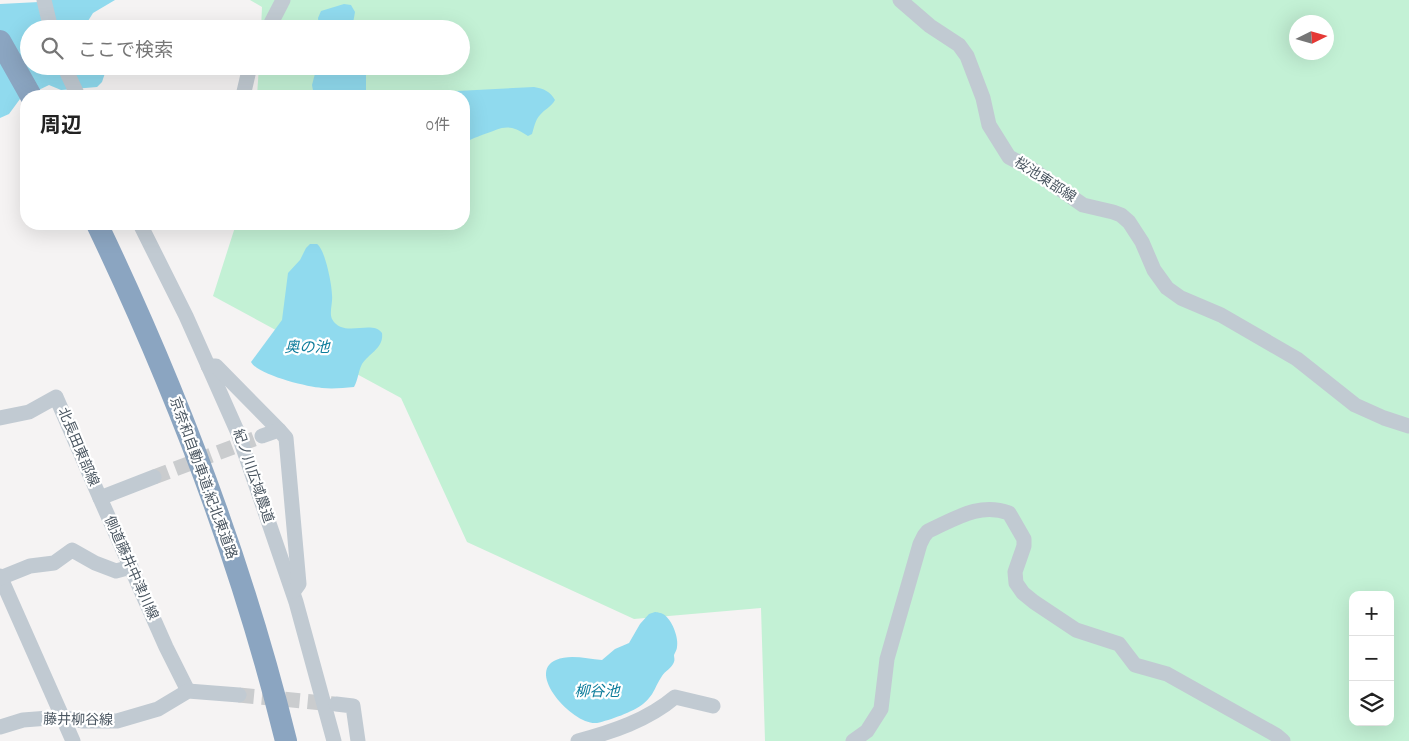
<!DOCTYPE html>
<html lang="ja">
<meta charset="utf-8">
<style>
body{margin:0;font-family:"Alegreya Sans","Noto Sans JP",sans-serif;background:#f6f6f6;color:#222}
.controls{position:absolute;right:15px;bottom:15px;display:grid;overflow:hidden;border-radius:10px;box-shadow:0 5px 20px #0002}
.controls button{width:45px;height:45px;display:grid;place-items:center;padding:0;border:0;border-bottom:1px solid #e0e0e0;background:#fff;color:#222;font:25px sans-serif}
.compass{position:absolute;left:1289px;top:15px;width:45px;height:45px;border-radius:50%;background:#fff;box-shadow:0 5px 20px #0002;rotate:85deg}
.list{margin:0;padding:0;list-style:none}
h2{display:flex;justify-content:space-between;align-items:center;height:65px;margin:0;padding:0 20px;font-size:21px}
h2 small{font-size:16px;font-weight:400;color:#767676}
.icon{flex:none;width:28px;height:28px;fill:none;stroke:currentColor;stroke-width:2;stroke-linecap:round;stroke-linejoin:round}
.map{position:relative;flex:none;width:1409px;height:741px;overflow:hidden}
.search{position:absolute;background:#fff;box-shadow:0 5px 20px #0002;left:20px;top:20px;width:450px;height:55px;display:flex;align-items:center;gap:12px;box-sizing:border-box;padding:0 18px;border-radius:28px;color:#767676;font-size:19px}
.panel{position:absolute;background:#fff;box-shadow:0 5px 20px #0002;left:20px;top:90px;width:450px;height:140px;border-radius:20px}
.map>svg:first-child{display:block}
.green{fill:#c3f1d5;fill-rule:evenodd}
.water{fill:#90daee}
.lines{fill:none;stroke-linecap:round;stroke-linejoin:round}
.minor-tunnel{stroke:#caccce;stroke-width:15;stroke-dasharray:15 8;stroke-linecap:butt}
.minor{stroke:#c1cad2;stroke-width:15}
.highway{stroke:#8ba5c1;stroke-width:22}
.labels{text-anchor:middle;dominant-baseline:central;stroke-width:4.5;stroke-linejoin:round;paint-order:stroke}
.street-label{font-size:14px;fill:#4a5661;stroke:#fff}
.water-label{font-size:15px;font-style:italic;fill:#0c7c9b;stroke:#fff}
</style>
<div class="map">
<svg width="1409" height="741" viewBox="0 0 1409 741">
<rect width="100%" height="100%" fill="#f5f3f3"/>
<!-- green -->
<path class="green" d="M250,0H1409V741H765L761,608L634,619L467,542L401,398L213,296L236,224H464V96H257L259,66H461V29H261L262,7ZM1296,22H1326V52H1296ZM1353,595H1390V722H1353Z"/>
<!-- water -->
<g class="water">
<polygon points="41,0 115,0 93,13 83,29 29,29 29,66 101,66 105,73 102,82 97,87 61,90 49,85 20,99 9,114 0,118 0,4 39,2"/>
<polygon points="344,4 351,5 355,12 352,29 319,29 318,18 321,11"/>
<polygon points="317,66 363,66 366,72 366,96 314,96 312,85"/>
<path d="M534,87C544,89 550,91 555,100C551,107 545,109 540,115C535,120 534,128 532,134L528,136C507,122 503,128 482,135C475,138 470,139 464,144V96H443L457,91Z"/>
<path d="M310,244H317C325,249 332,285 332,295C333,303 329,312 332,319C343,339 372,319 382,333C384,348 369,353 362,364C358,372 358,380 354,387C343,388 333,389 322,388C307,387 258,375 251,362L282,320L288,273L300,260L306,248Z"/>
<path d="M655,612C656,612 662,613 663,614C672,619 679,638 677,647C677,650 675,652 674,655C674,657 675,660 674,662C672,668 665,671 662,676C654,688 655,694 643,704C633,712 610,720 597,723C574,726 525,673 556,660C570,654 587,659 602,660L615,649L629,643L640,624L649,614Z"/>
</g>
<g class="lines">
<!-- minor-tunnel -->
<g class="minor-tunnel">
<polyline points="154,477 262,436"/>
<polyline points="239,695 334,704"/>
</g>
<!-- minor -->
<g class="minor">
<polyline points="44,0 51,29"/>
<polyline points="900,0 930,26 959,45 967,56 983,98 989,125 1009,157 1030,168 1083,205 1113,212 1121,215 1129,222 1142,242 1154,270 1167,288 1181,298 1221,315 1297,359 1355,405 1384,418 1409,426"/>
<polyline points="268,29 283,0"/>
<polyline points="64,66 78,96"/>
<polyline points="243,96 250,66"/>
<polyline points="140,224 186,316 238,433 296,602 334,741"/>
<polyline points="208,366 216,366 279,430"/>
<polyline points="0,418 29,412 56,397 100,498"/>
<polyline points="262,436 279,430 286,438 299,584 294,591"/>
<polyline points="154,477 100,498 166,647 188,691"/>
<polyline points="0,576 73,741"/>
<polyline points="0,578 30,566 54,563 72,550 95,563 116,571 131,567"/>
<polyline points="336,704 353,706 358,741"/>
<polyline points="0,727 23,720 62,717 82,721 117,721 158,709 188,691 239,695"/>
<path d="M578,741C612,732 648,720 675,697L713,706"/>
<path d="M853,741L867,731L881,709L887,659L920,544L924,536L928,531C955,519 979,502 1009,513L1024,539V546L1015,572L1016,583L1023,593L1034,602L1076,630L1119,644L1135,665L1167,674L1276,735L1283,741"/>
</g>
<!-- highway -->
<g class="highway">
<polyline points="0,41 31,96"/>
<path d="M97,224C176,389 242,562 286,741"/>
</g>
</g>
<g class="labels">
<!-- street labels -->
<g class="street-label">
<text transform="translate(1045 180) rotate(33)">桜池東部線</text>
<text transform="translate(78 447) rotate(67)">北長田東部線</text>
<text transform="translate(253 476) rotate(71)">紀ノ川広域農道</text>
<text transform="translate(203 478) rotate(70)">京奈和自動車道;紀北東道路</text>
<text transform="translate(131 568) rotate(66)">側道藤井中津川線</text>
<text transform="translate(78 720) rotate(1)">藤井柳谷線</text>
</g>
<!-- water labels -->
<g class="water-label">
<text x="307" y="347">奥の池</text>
<text x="597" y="691">柳谷池</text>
</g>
</g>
</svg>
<div class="controls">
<button>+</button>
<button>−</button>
<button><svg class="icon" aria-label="layers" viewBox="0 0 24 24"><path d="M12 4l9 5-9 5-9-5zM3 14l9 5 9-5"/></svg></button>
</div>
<svg class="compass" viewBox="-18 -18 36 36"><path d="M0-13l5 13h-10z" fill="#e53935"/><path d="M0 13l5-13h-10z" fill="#767676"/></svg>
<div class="search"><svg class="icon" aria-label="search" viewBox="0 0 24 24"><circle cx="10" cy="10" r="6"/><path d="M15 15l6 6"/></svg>ここで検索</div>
<section class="panel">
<h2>周辺<small>0件</small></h2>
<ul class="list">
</ul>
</section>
</div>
